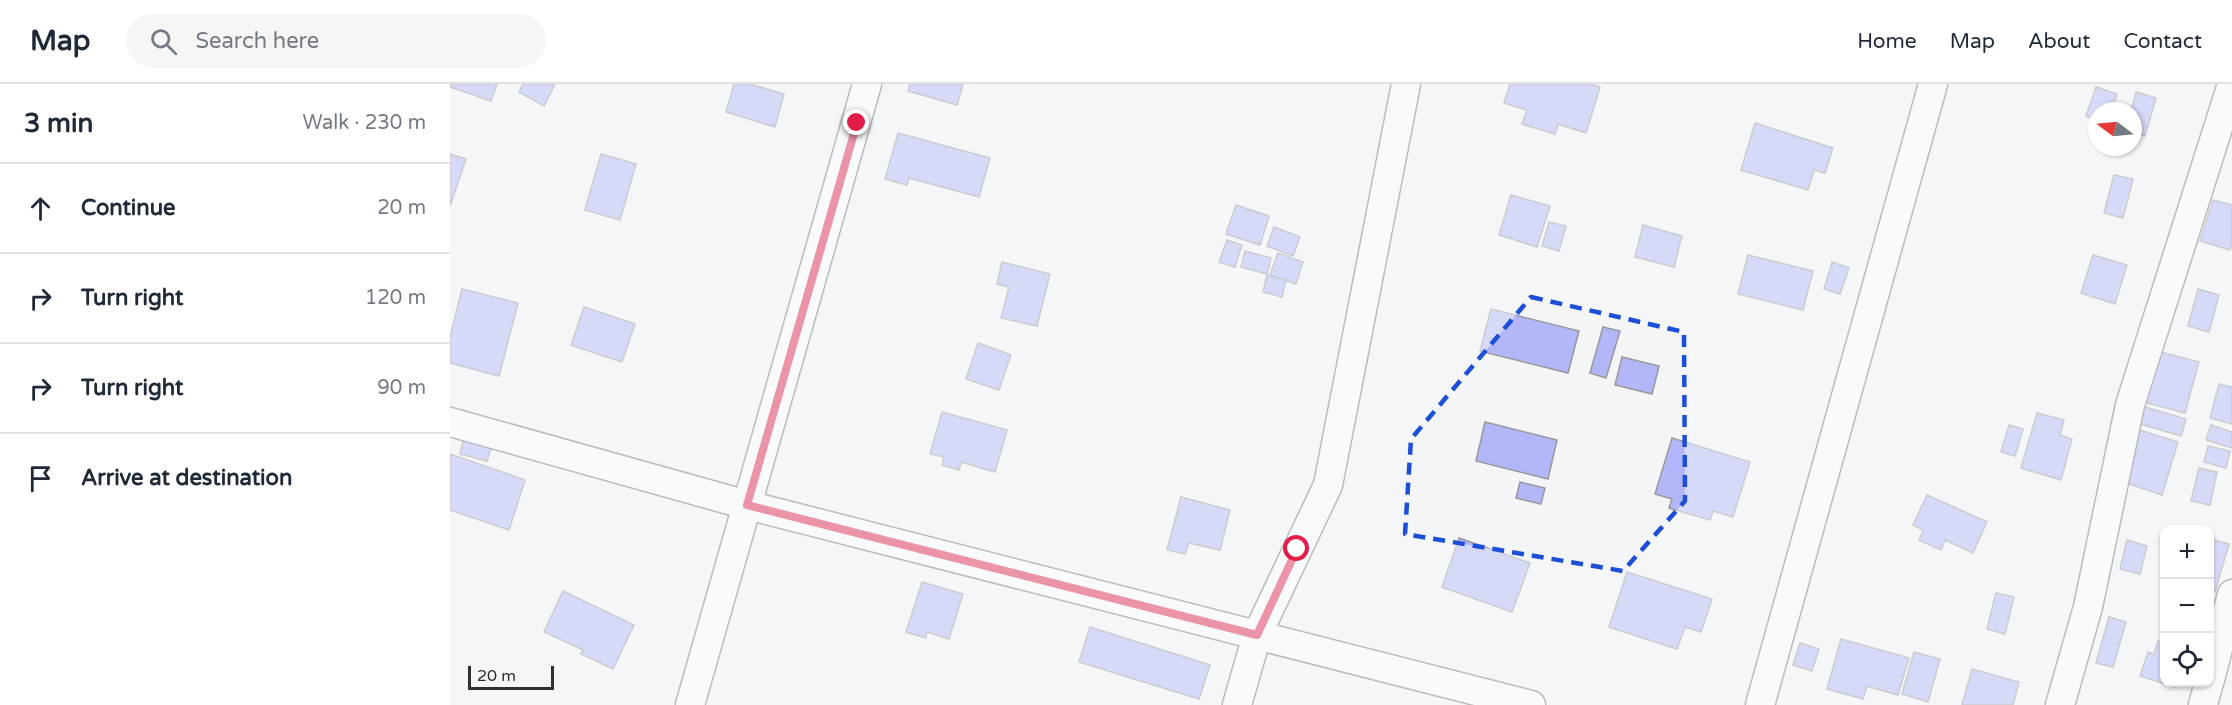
<!DOCTYPE html>
<meta charset="utf-8">
<style>
body{margin:0;font-family:"Varela Round",sans-serif;background:#f6f6f7;color:#1f2937}
.controls{position:absolute;right:18px;bottom:18px;display:grid;overflow:hidden;border-radius:12px;box-shadow:0 2px 4px #0004}
.controls button{width:54px;height:54px;display:grid;place-items:center;padding:0;border:0;border-bottom:2px solid #e0e1e3;background:#fff;color:#1f2937;font:30px sans-serif}
.compass{position:absolute;left:1638px;top:18px;width:54px;height:54px;border-radius:50%;background:#fff;box-shadow:0 2px 4px #0004;rotate:286deg}
.scale{position:absolute;left:18px;bottom:15px;width:86px;box-sizing:border-box;padding-left:6px;border:3px solid #2e2f30;border-top:0;font-size:16px;line-height:21px;white-space:nowrap;color:#2e2f30;-webkit-text-stroke:4px #f4f5f7;paint-order:stroke}
.stop{position:absolute;width:18px;height:18px;margin:-14px;border:4px solid #e11d48;border-radius:50%;background:#fff}
.stop.end{background:#e11d48;border-color:#fff;box-shadow:0 2px 6px #0008}
.list{margin:0;padding:0;list-style:none}
h2{display:flex;justify-content:space-between;align-items:center;height:78px;margin:0;padding:0 24px;font-size:26px}
h2 small{font-size:20px;font-weight:400;color:#747a83}
.list li{display:grid;grid-template-columns:39px 1fr auto;gap:18px;align-items:center;box-sizing:border-box;height:90px;padding:0 24px;border-top:2px solid #e0e1e3}
.list b{display:block;font-size:22px;white-space:nowrap}
.list em{font-size:20px;font-style:normal;color:#747a83}
.icon{flex:none;width:33px;height:33px;fill:none;stroke:currentColor;stroke-width:2;stroke-linecap:round;stroke-linejoin:round}
.map{position:relative;flex:none;width:1782px;height:621px;overflow:hidden}
header{display:flex;align-items:center;gap:36px;box-sizing:border-box;height:84px;padding:0 30px;background:#fff;border-bottom:2px solid #e0e1e3}
header strong{font-size:28px}
nav{display:flex;gap:33px;margin-inline-start:auto;font-size:21px}
.search{width:420px;height:54px;background:#f6f6f7;display:flex;align-items:center;gap:15px;box-sizing:border-box;padding:0 21px;border-radius:33px;color:#747a83;font-size:22px}
main{display:flex}
aside{flex:1;background:#fff}
.map>svg:first-child{display:block}
.building{fill:#b4b6fa;stroke:#99999b;stroke-width:1.5}
.lines{fill:none;stroke-linecap:round;stroke-linejoin:round}
.minor-casing{stroke:#737476;stroke-width:31}
.minor{stroke:#fff;stroke-width:28}
.route{stroke:#e11d48;stroke-width:8}
.marked{fill:none;stroke:#1d4ed8;stroke-width:4.5;stroke-dasharray:12 8;stroke-linejoin:round}
</style>
<header>
<strong>Map</strong>
<div class="search"><svg class="icon" aria-label="search" viewBox="0 0 24 24"><circle cx="10" cy="10" r="6"/><path d="M15 15l6 6"/></svg>Search here</div>
<nav><a>Home</a><a>Map</a><a>About</a><a>Contact</a></nav>
</header>
<main>
<aside>
<h2>3 min<small>Walk · 230 m</small></h2>
<ul class="list">
<li><svg class="icon" aria-label="ahead" viewBox="0 0 24 24"><path d="M12 20V5M6 11l6-6 6 6"/></svg><div><b>Continue</b></div><em>20 m</em></li>
<li><svg class="icon" aria-label="right" viewBox="0 0 24 24"><path d="M7 20v-9h11M14 6l5 5-5 5"/></svg><div><b>Turn right</b></div><em>120 m</em></li>
<li><svg class="icon" aria-label="right" viewBox="0 0 24 24"><path d="M7 20v-9h11M14 6l5 5-5 5"/></svg><div><b>Turn right</b></div><em>90 m</em></li>
<li><svg class="icon" aria-label="arrive" viewBox="0 0 24 24"><path d="M6 21V4h12l-3 4 3 4H6"/></svg><div><b>Arrive at destination</b></div></li>
</ul>
</aside>
<div class="map">
<svg width="1782" height="621" viewBox="0 0 1782 621">
<rect width="100%" height="100%" fill="#f4f5f7"/>
<!-- building -->
<g class="building">
<polygon points="0,0 47,0 41,17 0,3"/>
<polygon points="73,0 105,0 94,22 69,8"/>
<polygon points="284,0 300,0 334,10 325,43 276,28"/>
<polygon points="460,0 513,0 507,21 458,7"/>
<polygon points="1060,0 1141,0 1150,3 1136,49 1108,40 1105,50 1072,40 1077,26 1054,19"/>
<polygon points="1646,3 1667,10 1661,27 1647,27 1647,36 1636,32"/>
<polygon points="1686,8 1706,14 1695,52 1683,49 1683,27 1681,27"/>
<polygon points="1305,39 1383,64 1375,89 1364,86 1358,106 1291,86"/>
<polygon points="448,49 540,74 529,113 459,94 457,101 435,95"/>
<polygon points="0,70 16,75 0,122"/>
<polygon points="151,70 186,80 170,136 135,126"/>
<polygon points="1664,91 1683,95 1673,134 1654,129"/>
<polygon points="1061,111 1100,122 1087,163 1049,151"/>
<polygon points="1763,116 1782,121 1782,160 1780,166 1750,157"/>
<polygon points="786,121 819,132 810,161 776,150"/>
<polygon points="1099,138 1116,142 1109,167 1092,162"/>
<polygon points="1193,141 1232,152 1224,183 1185,173"/>
<polygon points="824,143 850,153 843,172 817,162"/>
<polygon points="777,156 792,161 785,183 769,178"/>
<polygon points="795,167 821,174 817,190 791,183"/>
<polygon points="828,169 853,178 846,200 820,191"/>
<polygon points="1298,171 1363,187 1353,226 1288,210"/>
<polygon points="1643,171 1677,181 1665,220 1631,209"/>
<polygon points="552,178 600,190 587,242 551,234 559,203 547,200"/>
<polygon points="1382,178 1399,184 1390,210 1374,205"/>
<polygon points="817,191 836,196 832,213 813,208"/>
<polygon points="12,205 68,219 49,292 0,279 0,253"/>
<polygon points="1748,205 1769,211 1759,248 1738,242"/>
<polygon points="134,223 185,240 172,278 121,261"/>
<polygon points="1041,225 1129,247 1118,289 1030,267"/>
<polygon points="1153,243 1170,247 1156,294 1140,289"/>
<polygon points="528,259 561,271 549,306 516,295"/>
<polygon points="1703,266 1749,278 1735,329 1690,317"/>
<polygon points="1172,273 1209,282 1202,310 1165,301"/>
<polygon points="1769,300 1782,303 1782,340 1760,334"/>
<polygon points="1692,322 1736,335 1731,352 1687,339"/>
<polygon points="492,328 557,346 545,388 511,378 509,386 492,381 494,373 480,370"/>
<polygon points="1587,329 1614,336 1610,351 1622,355 1611,396 1571,384"/>
<polygon points="1035,338 1107,356 1098,395 1026,377"/>
<polygon points="1559,341 1573,345 1565,372 1551,368"/>
<polygon points="1761,341 1782,348 1782,364 1756,356"/>
<polygon points="1686,345 1728,358 1712,411 1673,398"/>
<polygon points="14,354 42,361 37,377 10,370"/>
<polygon points="1222,354 1300,378 1283,433 1263,427 1260,436 1219,424 1222,415 1205,410"/>
<polygon points="1758,362 1780,367 1776,384 1754,378"/>
<polygon points="0,370 75,396 59,446 0,426"/>
<polygon points="1749,384 1767,388 1760,421 1741,417"/>
<polygon points="1070,398 1095,404 1091,420 1066,414"/>
<polygon points="1477,411 1537,438 1523,469 1495,456 1491,466 1469,456 1473,446 1463,441"/>
<polygon points="731,413 780,426 770,466 739,459 735,470 717,466"/>
<polygon points="1009,454 1080,479 1062,528 992,503"/>
<polygon points="1760,455 1779,460 1765,508 1760,507"/>
<polygon points="1677,456 1697,462 1690,490 1670,485"/>
<polygon points="1177,488 1262,515 1251,548 1235,543 1227,565 1159,543"/>
<polygon points="472,498 513,510 499,555 477,548 476,554 456,548"/>
<polygon points="113,507 184,541 163,585 131,570 133,566 94,548"/>
<polygon points="1546,509 1564,513 1555,550 1537,545"/>
<polygon points="1659,533 1676,538 1663,583 1646,579"/>
<polygon points="640,543 760,581 749,615 629,578"/>
<polygon points="1391,555 1459,574 1448,611 1417,602 1413,615 1377,605"/>
<polygon points="1708,557 1714,559 1714,598 1726,598 1725,603 1690,592 1698,568 1704,570"/>
<polygon points="1350,559 1369,565 1362,587 1343,581"/>
<polygon points="1464,568 1490,575 1478,618 1452,610"/>
<polygon points="1522,585 1569,598 1563,621 1512,621"/>
</g>
<g class="lines">
<defs>
<g id="minor">
<polyline points="0,338 297,421 1081,621"/>
<polyline points="1760,596 1782,510"/>
<polyline points="240,621 417,0"/>
<polyline points="787,621 807,551 878,401 956,0"/>
<polyline points="1310,621 1483,0"/>
<polyline points="1610,621 1638,523 1680,321 1782,0"/>
<polyline points="1753,621 1759,598"/>
</g>
</defs>
<!-- minor casing -->
<use href="#minor" class="minor-casing"/>
<!-- minor -->
<use href="#minor" class="minor"/>
</g>
<g class="lines">
<!-- route -->
<polyline class="route" points="407,39 297,421 807,551 847,465"/>
</g>
<!-- marked area -->
<path d="M0 0H1782V621H0ZM1081,213L1234,248L1235,417L1173,487L955,450L961,355Z" fill="#f4f5f7" fill-opacity=".55" fill-rule="evenodd"/>
<path class="marked" d="M1081,213L1234,248L1235,417L1173,487L955,450L961,355Z"/>
</svg>
<div class="controls">
<button>+</button>
<button>−</button>
<button><svg class="icon" aria-label="locate" viewBox="0 0 24 24"><circle cx="12" cy="12" r="6"/><path d="M12 2v4M12 18v4M2 12h4M18 12h4"/></svg></button>
</div>
<svg class="compass" viewBox="-18 -18 36 36"><path d="M0-13l5 13h-10z" fill="#e53935"/><path d="M0 13l5-13h-10z" fill="#747a83"/></svg>
<div class="scale">20 m</div>
<div class="stop" style="left:847px;top:465px"></div>
<div class="stop end" style="left:407px;top:39px"></div>
</div>
</main>
